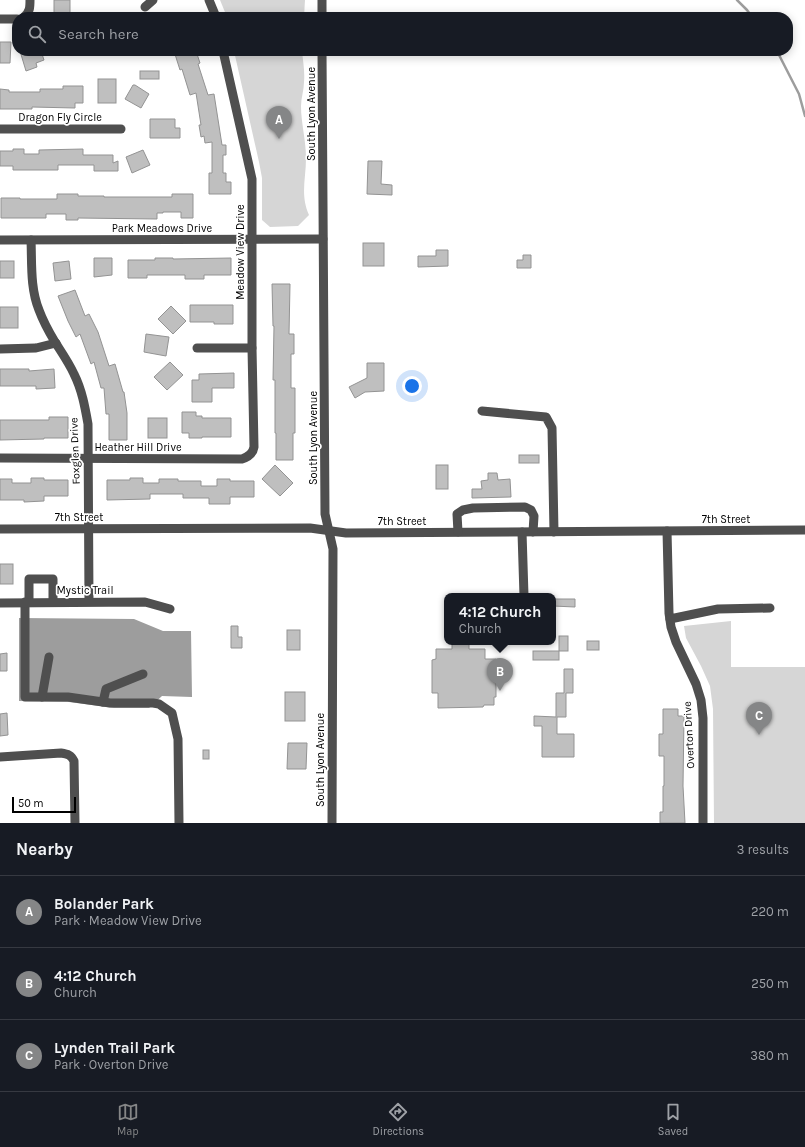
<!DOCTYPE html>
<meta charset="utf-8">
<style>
body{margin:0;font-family:Karla,sans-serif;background:#20242c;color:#f1f3f6}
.scale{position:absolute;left:12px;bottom:10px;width:64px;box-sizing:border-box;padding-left:4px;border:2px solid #000;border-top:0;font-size:11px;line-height:14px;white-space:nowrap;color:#000;-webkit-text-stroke:3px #fff;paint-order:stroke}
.you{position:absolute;left:412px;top:386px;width:14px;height:14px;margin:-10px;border:3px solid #fff;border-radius:50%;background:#1a73e8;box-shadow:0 0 0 6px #1a73e833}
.badge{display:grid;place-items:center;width:26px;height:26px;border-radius:50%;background:#858687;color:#fff;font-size:13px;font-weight:700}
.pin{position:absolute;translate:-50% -33px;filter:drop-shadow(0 1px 2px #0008)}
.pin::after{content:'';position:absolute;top:21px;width:14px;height:12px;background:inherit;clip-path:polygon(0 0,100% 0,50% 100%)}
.popup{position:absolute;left:444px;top:593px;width:112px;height:52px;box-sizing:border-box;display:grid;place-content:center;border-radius:8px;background:#171b24;filter:drop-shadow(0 1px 3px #0005);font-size:13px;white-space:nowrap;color:#9ea1a6}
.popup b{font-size:15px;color:#f1f3f6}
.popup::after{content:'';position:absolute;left:50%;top:100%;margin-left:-8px;border:8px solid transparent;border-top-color:#171b24}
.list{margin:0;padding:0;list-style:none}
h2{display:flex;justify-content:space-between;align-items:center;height:52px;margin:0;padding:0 16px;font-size:17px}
h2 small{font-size:13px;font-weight:400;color:#9ea1a6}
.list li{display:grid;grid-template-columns:26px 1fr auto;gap:12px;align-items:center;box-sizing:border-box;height:72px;padding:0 16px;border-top:1px solid #363941}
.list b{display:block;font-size:15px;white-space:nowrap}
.list p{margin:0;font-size:13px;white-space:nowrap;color:#9ea1a6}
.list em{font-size:13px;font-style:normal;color:#9ea1a6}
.icon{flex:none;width:22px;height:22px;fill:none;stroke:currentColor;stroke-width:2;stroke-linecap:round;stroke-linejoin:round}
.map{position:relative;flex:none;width:805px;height:823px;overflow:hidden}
.search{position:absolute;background:#171b24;box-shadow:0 2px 10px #0003;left:12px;right:12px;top:12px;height:44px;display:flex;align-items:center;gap:10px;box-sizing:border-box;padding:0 14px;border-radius:16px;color:#9ea1a6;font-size:15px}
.sheet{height:268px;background:#171b24}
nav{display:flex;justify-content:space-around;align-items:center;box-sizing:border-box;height:56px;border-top:1px solid #363941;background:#171b24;font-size:11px;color:#9ea1a6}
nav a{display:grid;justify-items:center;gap:2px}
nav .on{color:#858687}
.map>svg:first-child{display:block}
.green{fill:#d6d6d6}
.water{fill:#9d9d9d}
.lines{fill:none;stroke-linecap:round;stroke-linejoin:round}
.stream{stroke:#9d9d9d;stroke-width:2.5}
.building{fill:#bfbfbf;stroke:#939393}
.minor{stroke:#4f4f4f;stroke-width:9}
.labels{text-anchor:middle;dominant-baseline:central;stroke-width:3.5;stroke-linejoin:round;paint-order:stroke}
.street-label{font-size:11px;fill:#000;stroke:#fff}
</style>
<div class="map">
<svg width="805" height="823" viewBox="0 0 805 823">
<rect width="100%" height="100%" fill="#fff"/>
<!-- green -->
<g class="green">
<polygon points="220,0 305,0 304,17 227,17"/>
<path d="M234,51H302C303,61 305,72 304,82C304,90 301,98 301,106C301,123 306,140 306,158C306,179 300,195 309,215L298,226L270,227L262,220V178L259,162Z"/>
<polygon points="731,621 731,667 805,667 805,823 714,823 713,709 710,686 701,666 686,638 684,626"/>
</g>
<!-- water -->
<polygon class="water" points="19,618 134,619 163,631 191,631 192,697 162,696 149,708 114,708 69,702 19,701"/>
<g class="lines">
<!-- stream -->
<g class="stream">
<polyline points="737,0 747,10 752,17"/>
<polyline points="777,51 799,94 805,116"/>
</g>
</g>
<!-- building -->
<g class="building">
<rect x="54" y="0" width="16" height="14"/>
<polygon points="0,42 11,42 10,63 0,63"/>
<polygon points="20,51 41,51 44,60 36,63 37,67 26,71"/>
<polygon points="174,51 196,51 200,63 198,64 208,95 214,94 222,145 226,145 226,155 223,155 223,173 226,173 226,182 231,182 231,194 209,194 209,173 212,173 212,142 205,143 204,136 201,137 199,125 201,125 196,93 190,95 182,69 180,70"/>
<rect x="140" y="71" width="19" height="8"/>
<rect x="98" y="79" width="18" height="24"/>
<polygon points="133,85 135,85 149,94 141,108 125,99"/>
<polygon points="63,86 83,86 83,103 75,103 75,108 32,107 32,109 0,109 0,89 9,90 9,92 40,92 40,89 63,89"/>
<polygon points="150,119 175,119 175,128 180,128 180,138 150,138"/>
<polygon points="13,149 24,149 24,154 39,154 39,150 83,149 83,155 113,155 113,163 118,161 118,171 94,171 94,165 58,165 58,170 13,170 13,166 0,166 0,151 13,151"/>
<polygon points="143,150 150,165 132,173 126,157"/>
<polygon points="368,161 382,161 381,184 392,185 392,195 367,194"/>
<polygon points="57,194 78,194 78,196 104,196 104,197 172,197 172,194 193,194 193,218 181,218 181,212 163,212 163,213 157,213 157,219 78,218 78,220 66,220 66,214 46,214 46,218 1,218 1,198 20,198 20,199 57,199"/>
<rect x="363" y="243" width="21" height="23"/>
<polygon points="436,250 448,250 448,266 418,267 418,256 436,256"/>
<polygon points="523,255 531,255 531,268 517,268 517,260 523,260"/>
<polygon points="94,258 112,258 112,275 94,277"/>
<polygon points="155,258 173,258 173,259 231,258 231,275 204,275 204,279 185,279 185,275 147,275 147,278 128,278 128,260 155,260"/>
<rect x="0" y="261" width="14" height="17"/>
<polygon points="69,261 71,279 55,281 53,263"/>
<polygon points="272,284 290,284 289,334 294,334 294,354 291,354 291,388 295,388 295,433 293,433 293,460 276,460 276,433 275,433 275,380 273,380 274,326 273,326"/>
<polygon points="75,290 85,316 89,314 98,332 109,366 115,364 123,392 124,392 127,413 127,440 109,440 109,414 106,414 104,388 101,388 94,362 91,364 80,334 76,337 68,321 58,296"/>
<polygon points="190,305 233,305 233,324 214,324 214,322 190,322"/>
<polygon points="171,306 186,321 173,334 158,319"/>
<rect x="0" y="307" width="18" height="21"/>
<polygon points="146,334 169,337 166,356 144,352"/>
<polygon points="170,362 183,375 167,390 154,377"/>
<polygon points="367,363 384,363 384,391 365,392 355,398 349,387 367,378"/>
<polygon points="0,369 29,369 29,371 54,369 55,388 36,389 36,386 0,386"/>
<polygon points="234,373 234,388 212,388 212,402 192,402 192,380 199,380 199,374"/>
<polygon points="182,412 196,412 196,416 202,416 202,418 231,418 231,437 202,437 202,438 189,438 189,433 182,433"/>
<polygon points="49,417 68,417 68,438 44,438 44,439 0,440 0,420 49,420"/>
<rect x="148" y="418" width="19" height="20"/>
<rect x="519" y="455" width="20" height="8"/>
<polygon points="275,465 293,483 280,496 262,479"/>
<rect x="436" y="465" width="12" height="24"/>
<polygon points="488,473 497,473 498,480 510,479 511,497 472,498 472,489 482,489 481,481 488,480"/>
<polygon points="31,478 44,478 44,480 68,480 68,496 44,496 44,501 24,502 24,500 0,500 0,479 12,479 12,483 31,483"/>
<polygon points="130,478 143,478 143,483 159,483 159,479 178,479 178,481 201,481 201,486 217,486 217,479 230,479 230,481 254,481 254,497 230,497 230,504 209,504 209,498 183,498 183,494 150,494 150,499 107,500 107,480 130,480"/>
<rect x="0" y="564" width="13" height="20"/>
<polygon points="553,599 575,599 575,607 553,606"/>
<polygon points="231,626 238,626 238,637 242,637 242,648 231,648"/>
<rect x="287" y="630" width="13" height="20"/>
<rect x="559" y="636" width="9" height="15"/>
<rect x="587" y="641" width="12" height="9"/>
<polygon points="452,643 469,643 469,649 485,649 485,659 496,659 496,697 494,697 494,705 484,705 483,707 438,708 438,693 432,693 432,660 436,659 436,649 452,649"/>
<rect x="533" y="651" width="26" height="9"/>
<polygon points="7,653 7,671 0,671 0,654"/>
<polygon points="564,669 573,669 573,693 566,693 566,717 557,717 557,734 574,734 574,757 542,757 542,726 534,726 534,716 556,717 556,693 564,693"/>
<rect x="285" y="692" width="20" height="29"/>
<polygon points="663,709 678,709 678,716 684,716 683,786 685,823 660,823 660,812 663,812 663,786 664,786 664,756 659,756 659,734 663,734"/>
<polygon points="7,713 8,735 0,736 0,714"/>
<polygon points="288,743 307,743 306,769 287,769"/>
<rect x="203" y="750" width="6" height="9"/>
</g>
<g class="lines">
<!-- minor -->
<g class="minor">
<polyline points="209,0 216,17"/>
<polyline points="322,0 322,17"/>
<polyline points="145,7 153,0"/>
<path d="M24,17C30,12 30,7 30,0"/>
<polyline points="0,19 17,19"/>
<polyline points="322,51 325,514 333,549 332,823"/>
<polyline points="0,129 121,129"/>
<polyline points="0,240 323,239"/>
<path d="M31,240C32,263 30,288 39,310C43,321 49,332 55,342C62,353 69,363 74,374C82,390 85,407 88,424L89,601"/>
<polyline points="197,348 252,348"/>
<polyline points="0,349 36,348 56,343"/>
<polyline points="482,411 546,417 552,428 554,532"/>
<path d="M0,458L242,459C248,457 253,454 254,447L252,348V179L223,51"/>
<polyline points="0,529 310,528 346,533 805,530"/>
<polyline points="667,531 669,613 671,627 676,642 696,684 701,700 703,718 703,823"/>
<polyline points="458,532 457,514 463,510 473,508 525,507 531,510 534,516 533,532"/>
<polyline points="522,532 524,596"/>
<polyline points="25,602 25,697 68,697 110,703 153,703 159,704 172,713 178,739 179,823"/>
<polyline points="29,602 29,579 53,579 53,602"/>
<polyline points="0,603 145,602 170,609"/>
<polyline points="670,619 718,609 770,608"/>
<polyline points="42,697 49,657"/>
<polyline points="103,702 106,689 143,674"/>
<path d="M0,757L61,753C68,754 71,755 74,761L75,823"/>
</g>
</g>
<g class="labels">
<!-- street labels -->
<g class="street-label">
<text transform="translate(311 114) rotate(-90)">South Lyon Avenue</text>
<text x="60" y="117">Dragon Fly Circle</text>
<text x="162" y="228">Park Meadows Drive</text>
<text transform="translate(240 252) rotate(-90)">Meadow View Drive</text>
<text transform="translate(313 438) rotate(-90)">South Lyon Avenue</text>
<text x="138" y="447">Heather Hill Drive</text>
<text transform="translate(75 451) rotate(-92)">Foxglen Drive</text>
<text x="79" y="517">7th Street</text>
<text x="726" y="519">7th Street</text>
<text x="402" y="521">7th Street</text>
<text x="85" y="590">Mystic Trail</text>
<text transform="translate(689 735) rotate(-93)">Overton Drive</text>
<text transform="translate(320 760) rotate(-90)">South Lyon Avenue</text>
</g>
</g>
</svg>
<div class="scale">50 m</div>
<div class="you"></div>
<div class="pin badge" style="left:279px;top:139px">A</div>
<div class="pin badge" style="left:500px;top:691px">B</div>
<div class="popup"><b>4:12 Church</b>Church</div>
<div class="pin badge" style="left:759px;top:735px">C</div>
<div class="search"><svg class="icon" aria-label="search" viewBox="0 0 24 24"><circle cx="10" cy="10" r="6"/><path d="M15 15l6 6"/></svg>Search here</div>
</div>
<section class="sheet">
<h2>Nearby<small>3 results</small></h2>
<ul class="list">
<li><span class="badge">A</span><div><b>Bolander Park</b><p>Park · Meadow View Drive</p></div><em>220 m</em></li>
<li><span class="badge">B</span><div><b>4:12 Church</b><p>Church</p></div><em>250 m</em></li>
<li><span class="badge">C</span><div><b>Lynden Trail Park</b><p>Park · Overton Drive</p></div><em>380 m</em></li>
</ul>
</section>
<nav>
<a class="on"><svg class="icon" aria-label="map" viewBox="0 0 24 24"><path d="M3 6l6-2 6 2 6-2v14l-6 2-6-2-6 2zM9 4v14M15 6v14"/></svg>Map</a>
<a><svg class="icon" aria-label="directions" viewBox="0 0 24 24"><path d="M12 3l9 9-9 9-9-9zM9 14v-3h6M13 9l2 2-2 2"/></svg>Directions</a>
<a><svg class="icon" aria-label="saved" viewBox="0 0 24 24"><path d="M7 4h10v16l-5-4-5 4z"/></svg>Saved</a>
</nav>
